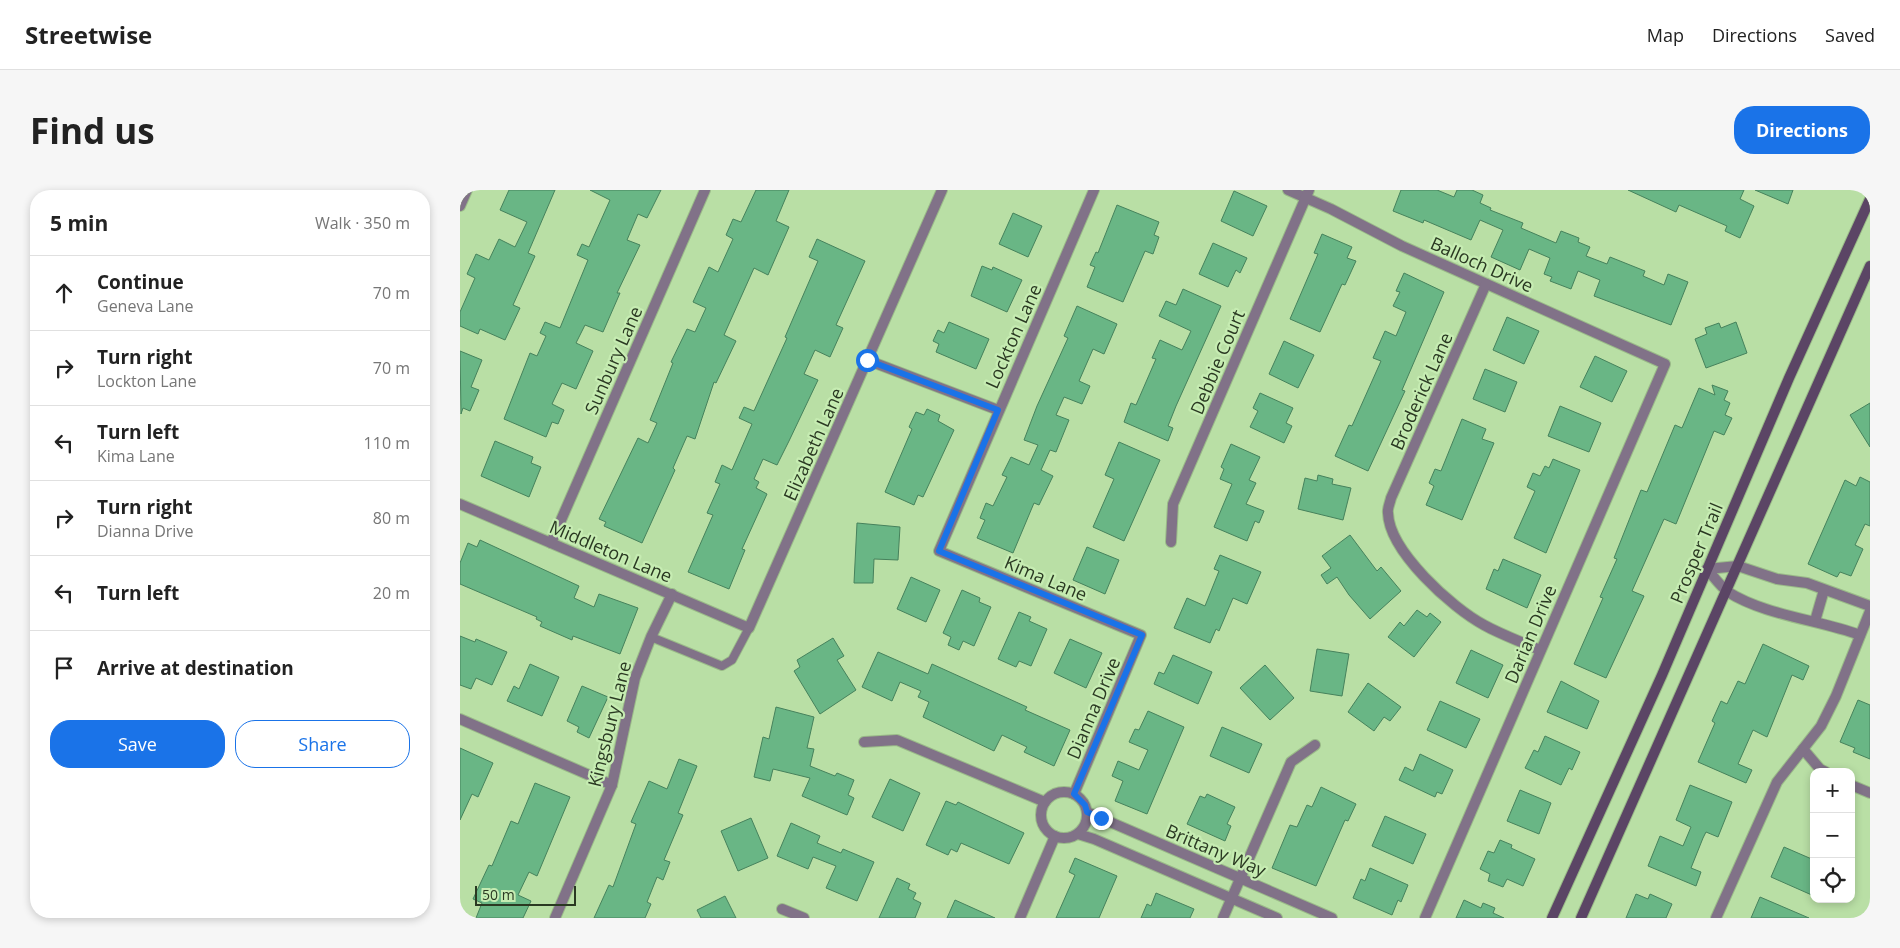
<!DOCTYPE html>
<meta charset="utf-8">
<style>
body{margin:0;font-family:"Open Sans",sans-serif;background:#f6f6f6;color:#222}
.controls{position:absolute;right:15px;bottom:15px;display:grid;overflow:hidden;border-radius:10px;box-shadow:0 2px 8px #0003}
.controls button{width:45px;height:45px;display:grid;place-items:center;padding:0;border:0;border-bottom:1px solid #e0e0e0;background:#fff;color:#222;font:25px sans-serif}
.scale{position:absolute;left:15px;bottom:12px;width:101px;box-sizing:border-box;padding-left:5px;border:2px solid #2a3922;border-top:0;font-size:14px;line-height:18px;white-space:nowrap;color:#2a3922;-webkit-text-stroke:4px #c6ecb2;paint-order:stroke}
.stop{position:absolute;width:15px;height:15px;margin:-11px;border:4px solid #1a73e8;border-radius:50%;background:#fff}
.stop.end{background:#1a73e8;border-color:#fff;box-shadow:0 1px 5px #0008}
.list{margin:0;padding:0;list-style:none}
h2{display:flex;justify-content:space-between;align-items:center;height:65px;margin:0;padding:0 20px;font-size:21px}
h2 small{font-size:16px;font-weight:400;color:#767676}
.list li{display:grid;grid-template-columns:32px 1fr auto;gap:15px;align-items:center;box-sizing:border-box;height:75px;padding:0 20px;border-top:1px solid #e0e0e0}
.list b{display:block;font-size:19px;white-space:nowrap}
.list p{margin:0;font-size:16px;white-space:nowrap;color:#767676}
.list em{font-size:16px;font-style:normal;color:#767676}
.actions{display:flex;gap:10px;padding:15px 20px}
.actions a{flex:1;padding:11px 0;border:1px solid #1a73e8;border-radius:20px;text-align:center;font-size:18px;color:#1a73e8}
.actions .main{background:#1a73e8;color:#fff}
.icon{flex:none;width:28px;height:28px;fill:none;stroke:currentColor;stroke-width:2;stroke-linecap:round;stroke-linejoin:round}
.map{position:relative;flex:none;width:1410px;height:728px;overflow:hidden;border-radius:20px}
header{display:flex;align-items:center;gap:30px;box-sizing:border-box;height:70px;padding:0 25px;background:#fff;border-bottom:1px solid #e0e0e0}
header strong{font-size:24px}
nav{display:flex;gap:28px;margin-inline-start:auto;font-size:18px}
.intro{display:flex;align-items:center;justify-content:space-between;box-sizing:border-box;height:120px;padding:0 30px}
h1{margin:0;font-size:35px}
.button{padding:12px 22px;border-radius:20px;background:#1a73e8;color:#fff;font-size:18px;font-weight:700}
main{display:flex;gap:30px;padding:0 30px}
aside{flex:1;background:#fff;border-radius:20px;box-shadow:0 2px 8px #0003}
.map>svg:first-child{display:block}
.building{fill:#69b685;stroke:#46825c}
.lines{fill:none;stroke-linecap:round;stroke-linejoin:round}
.service-casing{stroke:#9aba88;stroke-width:10}
.minor-casing{stroke:#9aba88;stroke-width:12}
.secondary-casing{stroke:#9aba88;stroke-width:12}
.service{stroke:#817288;stroke-width:8}
.minor{stroke:#817288;stroke-width:10}
.secondary{stroke:#5b4565;stroke-width:10}
.route{stroke:#1a73e8;stroke-width:6}
.labels{text-anchor:middle;dominant-baseline:central;stroke-width:4.5;stroke-linejoin:round;paint-order:stroke}
.street-label{font-size:18px;fill:#2a3922;stroke:#c6ecb2}
</style>
<header>
<strong>Streetwise</strong>
<nav><a>Map</a><a>Directions</a><a>Saved</a></nav>
</header>
<div class="intro"><h1>Find us</h1><a class="button">Directions</a></div>
<main>
<aside>
<h2>5 min<small>Walk · 350 m</small></h2>
<ul class="list">
<li><svg class="icon" aria-label="ahead" viewBox="0 0 24 24"><path d="M12 20V5M6 11l6-6 6 6"/></svg><div><b>Continue</b><p>Geneva Lane</p></div><em>70 m</em></li>
<li><svg class="icon" aria-label="right" viewBox="0 0 24 24"><path d="M7 20v-9h11M14 6l5 5-5 5"/></svg><div><b>Turn right</b><p>Lockton Lane</p></div><em>70 m</em></li>
<li><svg class="icon" aria-label="left" viewBox="0 0 24 24"><path d="M17 20v-9H6M10 6l-5 5 5 5"/></svg><div><b>Turn left</b><p>Kima Lane</p></div><em>110 m</em></li>
<li><svg class="icon" aria-label="right" viewBox="0 0 24 24"><path d="M7 20v-9h11M14 6l5 5-5 5"/></svg><div><b>Turn right</b><p>Dianna Drive</p></div><em>80 m</em></li>
<li><svg class="icon" aria-label="left" viewBox="0 0 24 24"><path d="M17 20v-9H6M10 6l-5 5 5 5"/></svg><div><b>Turn left</b></div><em>20 m</em></li>
<li><svg class="icon" aria-label="arrive" viewBox="0 0 24 24"><path d="M6 21V4h12l-3 4 3 4H6"/></svg><div><b>Arrive at destination</b></div></li>
</ul>
<div class="actions"><a class="main">Save</a><a>Share</a></div>
</aside>
<div class="map">
<svg width="1410" height="728" viewBox="0 0 1410 728">
<rect width="100%" height="100%" fill="#b9dfa5"/>
<!-- building -->
<g class="building">
<polygon points="49,0 95,0 68,63 75,66 53,115 60,118 45,150 20,139 18,144 0,136 0,122 15,88 7,84 16,64 29,70 39,49 55,57 67,32 40,20"/>
<polygon points="130,0 201,0 187,28 178,24 167,50 180,55 157,103 160,103 143,142 125,135 116,153 133,161 116,199 102,193 92,214 104,220 98,234 92,232 86,247 44,229 70,163 77,166 86,146 80,143 85,132 100,138 128,70 117,65 122,54 129,57 150,10"/>
<polygon points="296,0 329,0 316,31 329,37 308,85 294,78 264,145 276,151 256,193 254,192 235,249 227,246 213,278 215,280 182,353 144,336 146,332 139,329 178,248 188,253 197,233 190,230 213,173 211,172 227,139 235,142 246,118 233,112 249,77 258,82 273,49 266,45 273,29 281,32"/>
<polygon points="941,0 977,0 994,7 997,0 1012,0 1023,5 1020,13 1031,18 1030,20 1063,33 1061,38 1096,53 1101,41 1119,48 1118,52 1130,57 1126,66 1147,74 1150,67 1185,81 1183,86 1204,95 1208,84 1228,92 1211,135 1134,106 1140,90 1118,81 1111,99 1090,91 1092,87 1084,84 1090,68 1069,59 1060,80 1031,67 1043,40 1020,30 1011,50 964,30 963,33 933,21"/>
<polygon points="1168,0 1284,0 1280,9 1294,16 1280,48 1265,41 1267,36 1219,15 1216,22"/>
<polygon points="1295,0 1333,0 1328,14"/>
<polygon points="774,1 807,16 793,46 761,31"/>
<polygon points="657,15 699,32 694,45 699,47 693,64 685,61 663,112 627,97 635,77 630,75 636,62 638,63"/>
<polygon points="553,23 582,36 568,67 539,54"/>
<polygon points="862,44 892,57 887,68 896,71 885,95 882,94 860,142 830,129 858,64 854,63"/>
<polygon points="357,49 405,71 376,135 383,138 370,167 355,160 344,184 358,190 329,251 317,275 303,269 294,289 299,292 296,298 307,304 282,359 285,360 269,399 228,382 253,325 247,323 260,294 255,292 262,275 272,280 292,234 279,228 284,217 294,221 327,148 325,147 358,71 349,67"/>
<polygon points="753,53 787,68 780,83 776,80 768,97 739,84"/>
<polygon points="522,76 532,80 533,77 562,90 547,122 511,106"/>
<polygon points="944,83 984,102 942,200 945,201 908,281 875,266 889,235 892,236 921,171 913,168 925,141 936,146 946,122 933,116 940,102 936,101"/>
<polygon points="723,99 761,116 716,216 708,236 713,238 708,251 664,232 671,213 676,215 696,169 692,168 700,150 722,160 731,141 699,126 706,111 716,115"/>
<polygon points="617,116 657,134 644,164 633,159 619,191 630,196 622,214 604,207 596,225 609,230 596,262 590,260 581,280 593,286 579,315 574,313 553,363 517,348 525,330 520,328 526,313 533,316 547,287 542,285 551,267 569,275 578,255 564,250 577,216 608,148 604,146"/>
<polygon points="1047,127 1079,141 1064,174 1033,160"/>
<polygon points="489,132 529,149 516,179 476,162 479,154 473,151 478,140 484,143"/>
<polygon points="1276,132 1287,163 1246,178 1235,149 1247,144 1245,138 1259,133 1261,138"/>
<polygon points="824,151 854,165 838,198 809,184"/>
<polygon points="0,161 22,170 11,197 19,200 10,221 3,218 1,224"/>
<polygon points="1135,166 1167,181 1152,212 1120,197"/>
<polygon points="1025,179 1057,192 1045,222 1013,209"/>
<polygon points="1252,195 1268,201 1264,210 1270,213 1265,225 1272,228 1264,245 1254,241 1216,334 1204,329 1172,401 1184,406 1146,488 1114,474 1143,408 1140,407 1157,369 1154,368 1181,300 1187,302 1215,235 1222,238 1239,198 1255,205"/>
<polygon points="800,203 833,218 826,233 832,236 824,253 790,237 798,221 793,218"/>
<polygon points="1410,213 1410,257 1390,225"/>
<polygon points="1100,216 1141,233 1129,262 1088,246"/>
<polygon points="467,219 480,225 478,231 494,240 463,307 458,305 454,315 425,302 452,239 449,237 456,222 464,225"/>
<polygon points="1002,229 1026,239 1022,249 1034,253 1002,330 966,315 974,296 969,293 975,279 981,281"/>
<polygon points="35,251 73,267 71,273 81,277 69,307 21,286"/>
<polygon points="659,252 700,270 664,351 633,337 654,289 645,285"/>
<polygon points="771,254 800,267 789,290 796,293 786,314 804,321 799,333 795,331 787,351 754,337 772,294 760,289 764,279 761,277"/>
<polygon points="1093,269 1120,280 1086,363 1054,348 1075,301 1067,297 1073,283 1080,286 1085,276 1089,278"/>
<polygon points="858,285 873,289 872,294 891,298 883,330 838,319 845,288 857,291"/>
<polygon points="1400,287 1410,292 1410,336 1405,334 1395,355 1403,359 1391,386 1380,382 1377,387 1348,374 1385,290 1396,296"/>
<polygon points="397,333 440,337 438,370 414,369 413,393 394,393"/>
<polygon points="890,345 917,381 921,377 941,401 910,429 889,405 877,387 867,394 861,385 871,378 862,366"/>
<polygon points="20,350 119,396 114,408 134,417 139,404 178,418 160,464 113,446 112,450 80,436 82,432 76,429 77,427 0,394 0,373 8,353 17,357"/>
<polygon points="627,357 659,370 645,404 613,390"/>
<polygon points="760,365 801,382 787,414 773,408 759,441 756,439 750,453 714,438 727,408 745,416 759,381 754,379"/>
<polygon points="1043,369 1081,385 1067,418 1026,399 1034,379 1038,381"/>
<polygon points="451,387 480,400 466,432 437,419"/>
<polygon points="502,400 520,408 519,412 531,417 514,456 503,451 499,460 488,455 491,447 483,443"/>
<polygon points="957,420 967,427 970,423 981,432 954,467 928,447 940,432 944,436"/>
<polygon points="559,422 571,427 569,431 587,439 571,476 559,471 556,477 538,469"/>
<polygon points="0,446 15,452 16,449 47,462 32,495 16,488 11,499 0,495"/>
<polygon points="373,448 384,466 377,470 396,500 360,524 334,481 340,477 337,470"/>
<polygon points="610,449 642,463 626,498 594,483"/>
<polygon points="1303,454 1349,476 1343,490 1332,485 1307,547 1293,540 1278,574 1292,580 1286,593 1238,572 1255,533 1252,531 1261,511 1267,514 1278,491 1285,494"/>
<polygon points="857,459 889,464 882,506 850,501"/>
<polygon points="1011,460 1043,475 1028,508 996,493"/>
<polygon points="418,462 468,484 472,474 567,517 565,520 610,540 594,576 564,562 567,557 542,545 534,561 463,527 469,512 458,507 461,501 440,492 432,511 402,497"/>
<polygon points="713,465 752,482 738,514 694,494 699,482 704,484"/>
<polygon points="70,474 99,487 82,526 47,511 54,496 59,499"/>
<polygon points="805,475 834,508 810,530 780,498"/>
<polygon points="1101,491 1139,511 1127,539 1087,522"/>
<polygon points="908,493 941,517 930,531 924,527 914,541 888,522"/>
<polygon points="122,496 148,507 129,548 117,542 119,537 107,531"/>
<polygon points="1398,510 1410,515 1410,569 1393,562 1395,558 1380,552"/>
<polygon points="980,511 1020,529 1006,558 967,540"/>
<polygon points="316,517 354,527 347,558 354,559 350,576 375,586 377,583 394,590 388,605 394,608 387,625 342,606 350,588 313,579 310,591 294,587 303,547 309,549"/>
<polygon points="688,521 724,537 687,624 655,611 663,591 652,586 658,571 679,580 688,560 669,552 675,539 679,540"/>
<polygon points="762,537 802,554 789,583 750,566"/>
<polygon points="1085,546 1120,562 1112,580 1109,578 1101,595 1065,578 1074,560 1078,562"/>
<polygon points="0,558 33,573 18,607 12,604 0,630"/>
<polygon points="960,564 993,580 982,604 977,602 975,607 939,590 945,577 953,581"/>
<polygon points="219,569 237,576 218,623 223,625 204,670 210,672 203,690 197,687 187,712 191,714 185,728 134,728 149,695 153,697 176,634 171,632 189,591 207,599"/>
<polygon points="430,589 460,603 443,641 412,627"/>
<polygon points="75,593 110,607 77,686 69,682 58,705 71,711 63,728 16,728 22,713 13,709 29,675 32,676 51,631 58,634"/>
<polygon points="1230,595 1272,612 1258,647 1246,642 1243,648 1231,678 1241,682 1236,696 1188,676 1200,646 1223,656 1231,637 1216,630"/>
<polygon points="861,597 896,614 888,631 885,630 856,696 812,678 830,635 837,637 847,615 852,617"/>
<polygon points="1060,600 1091,613 1079,644 1047,631"/>
<polygon points="747,604 775,617 767,634 771,636 765,651 727,634 740,606 745,608"/>
<polygon points="486,611 496,615 498,612 564,643 549,674 501,653 497,662 491,659 488,665 466,655"/>
<polygon points="925,626 966,644 953,674 912,656"/>
<polygon points="291,628 308,668 278,681 261,641"/>
<polygon points="331,633 360,646 357,653 381,663 383,659 414,672 397,711 366,698 376,676 353,667 348,679 317,666"/>
<polygon points="1040,650 1052,655 1051,658 1075,669 1063,696 1047,689 1043,697 1028,691 1030,684 1020,679 1028,661 1034,663"/>
<polygon points="1324,657 1354,670 1354,706 1311,687"/>
<polygon points="615,668 657,686 639,728 596,728 615,685 609,682"/>
<polygon points="910,678 948,695 941,712 938,710 932,725 893,708 901,689 905,691"/>
<polygon points="437,688 450,694 448,699 456,703 453,709 461,713 455,728 419,728"/>
<polygon points="696,703 734,719 730,728 681,728 687,714 691,716"/>
<polygon points="1176,704 1188,709 1190,704 1212,714 1206,728 1166,728"/>
<polygon points="265,706 276,728 241,728 237,720"/>
<polygon points="1300,707 1349,728 1291,728"/>
<polygon points="495,710 535,728 487,728"/>
<polygon points="1004,710 1021,718 1023,713 1035,718 1033,723 1044,728 996,728"/>
</g>
<g class="lines">
<defs>
<polyline id="service" points="191,447 262,476 272,470 289,438"/>
<g id="minor">
<polyline points="828,0 871,19 942,56 1205,174 965,728"/>
<polyline points="0,16 7,0"/>
<path d="M1026,94L931,308C930,313 927,319 928,323C929,361 992,418 1024,435C1042,445 1062,452 1080,460"/>
<polyline points="407,170 538,220"/>
<polyline points="0,314 289,438 482,0"/>
<polyline points="711,352 713,314 849,0"/>
<polyline points="91,353 245,0"/>
<path d="M1247,379C1253,386 1260,396 1268,402C1304,425 1359,430 1400,445"/>
<polyline points="1247,379 1278,376 1317,389 1347,393 1410,416"/>
<polyline points="1355,431 1364,400"/>
<polyline points="0,529 152,595"/>
<polyline points="404,552 437,550 585,612"/>
<polyline points="1343,559 1360,579 1366,582"/>
<polyline points="1391,595 1410,603"/>
<circle cx="604" cy="625" r="23"/>
<polyline points="614,604 681,445 479,361 634,0"/>
<polyline points="627,622 872,728"/>
<polyline points="618,644 634,649 817,728"/>
<polyline points="322,719 344,728"/>
<polyline points="95,728 152,595 175,488 191,447 212,404"/>
<polyline points="560,728 595,646"/>
<polyline points="763,728 831,572 855,555"/>
<polyline points="1256,728 1317,592 1361,536 1376,506 1410,421"/>
</g>
<g id="secondary">
<polyline points="1092,728 1202,485 1329,188 1410,9"/>
<polyline points="1121,728 1410,76"/>
</g>
</defs>
<!-- service casing -->
<use href="#service" class="service-casing"/>
<!-- minor casing -->
<use href="#minor" class="minor-casing"/>
<!-- secondary casing -->
<use href="#secondary" class="secondary-casing"/>
<!-- service -->
<use href="#service" class="service"/>
<!-- minor -->
<use href="#minor" class="minor"/>
<!-- secondary -->
<use href="#secondary" class="secondary"/>
</g>
<g class="lines">
<!-- route -->
<polyline class="route" points="407,170 538,220 479,361 682,445 614,604 625,615 627,622 641,628"/>
</g>
<g class="labels">
<!-- street labels -->
<g class="street-label">
<text transform="translate(1022 74) rotate(24)">Balloch Drive</text>
<text transform="translate(553 146) rotate(-66)">Lockton Lane</text>
<text transform="translate(153 170) rotate(-66)">Sunbury Lane</text>
<text transform="translate(757 172) rotate(-67)">Debbie Court</text>
<text transform="translate(961 201) rotate(-66)">Broderick Lane</text>
<text transform="translate(353 254) rotate(-66)">Elizabeth Lane</text>
<text transform="translate(151 361) rotate(23)">Middleton Lane</text>
<text transform="translate(1236 363) rotate(-67)">Prosper Trail</text>
<text transform="translate(586 388) rotate(23)">Kima Lane</text>
<text transform="translate(1070 444) rotate(-67)">Darian Drive</text>
<text transform="translate(633 518) rotate(-67)">Dianna Drive</text>
<text transform="translate(149 534) rotate(-76)">Kingsbury Lane</text>
<text transform="translate(756 660) rotate(23)">Brittany Way</text>
</g>
</g>
</svg>
<div class="controls">
<button>+</button>
<button>−</button>
<button><svg class="icon" aria-label="locate" viewBox="0 0 24 24"><circle cx="12" cy="12" r="6"/><path d="M12 2v4M12 18v4M2 12h4M18 12h4"/></svg></button>
</div>
<div class="scale">50 m</div>
<div class="stop" style="left:407px;top:170px"></div>
<div class="stop end" style="left:641px;top:628px"></div>
</div>
</main>
